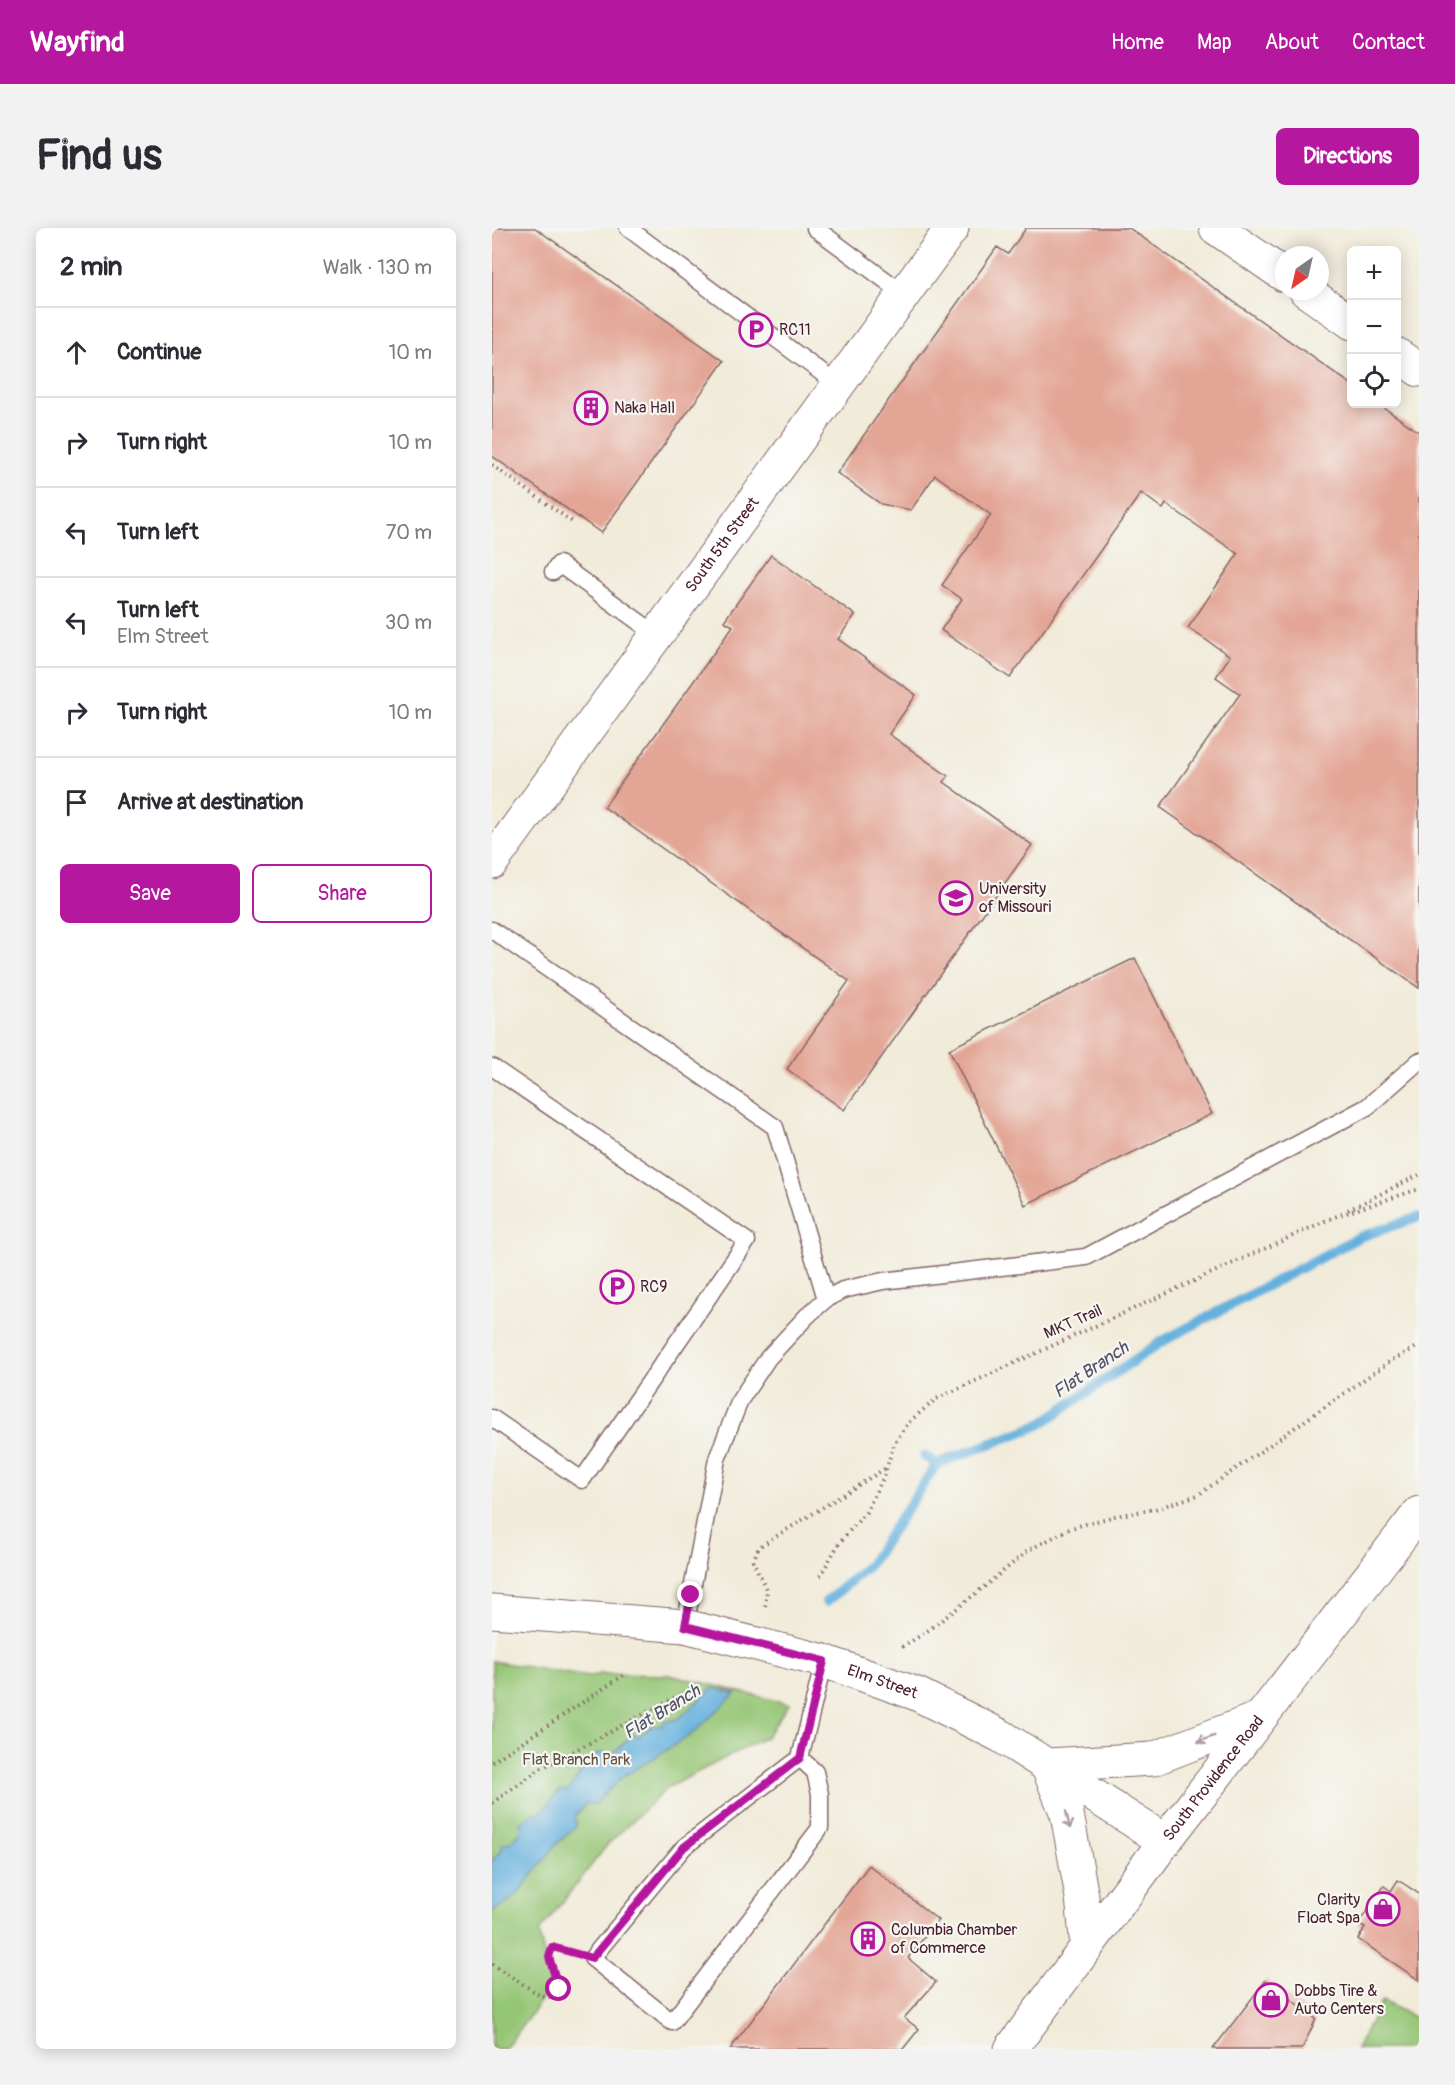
<!DOCTYPE html>
<meta charset="utf-8">
<style>
body{margin:0;font-family:Pangolin,sans-serif;background:#f2f2f3;color:#2b2b33}
.controls{position:absolute;right:18px;top:18px;display:grid;overflow:hidden;border-radius:9px;box-shadow:0 3px 15px #0003}
.controls button{width:54px;height:54px;display:grid;place-items:center;padding:0;border:0;border-bottom:2px solid #e1e1e2;background:#fff;color:#2b2b33;font:30px sans-serif}
.compass{position:absolute;left:783px;top:18px;width:54px;height:54px;border-radius:50%;background:#fff;box-shadow:0 3px 15px #0003;rotate:214deg}
.stop{position:absolute;width:18px;height:18px;margin:-14px;border:4px solid #b5179e;border-radius:50%;background:#fff}
.stop.end{background:#b5179e;border-color:#fff;box-shadow:0 2px 6px #0008}
.list{margin:0;padding:0;list-style:none}
h2{display:flex;justify-content:space-between;align-items:center;height:78px;margin:0;padding:0 24px;font-size:26px}
h2 small{font-size:20px;font-weight:400;color:#7c7c81}
.list li{display:grid;grid-template-columns:39px 1fr auto;gap:18px;align-items:center;box-sizing:border-box;height:90px;padding:0 24px;border-top:2px solid #e1e1e2}
.list b{display:block;font-size:22px;white-space:nowrap}
.list p{margin:0;font-size:20px;white-space:nowrap;color:#7c7c81}
.list em{font-size:20px;font-style:normal;color:#7c7c81}
.actions{display:flex;gap:12px;padding:18px 24px}
.actions a{flex:1;padding:14px 0;border:2px solid #b5179e;border-radius:9px;text-align:center;font-size:21px;color:#b5179e}
.actions .main{background:#b5179e;color:#fff}
.icon{flex:none;width:33px;height:33px;fill:none;stroke:currentColor;stroke-width:2;stroke-linecap:round;stroke-linejoin:round}
.map{position:relative;flex:none;width:927px;height:1821px;overflow:hidden;border-radius:9px}
header{display:flex;align-items:center;gap:36px;box-sizing:border-box;height:84px;padding:0 30px;background:#b5179e;color:#fff}
header strong{font-size:28px}
nav{display:flex;gap:33px;margin-inline-start:auto;font-size:21px}
.intro{display:flex;align-items:center;justify-content:space-between;box-sizing:border-box;height:144px;padding:0 36px}
h1{margin:0;font-size:42px}
.button{padding:15px 27px;border-radius:9px;background:#b5179e;color:#fff;font-size:21px;font-weight:700}
main{display:flex;gap:36px;padding:0 36px}
aside{flex:1;background:#fff;border-radius:9px;box-shadow:0 3px 15px #0003}
.map>svg:first-child{display:block}
.green{fill:#95c676;stroke:#707250;stroke-width:1.5}
.water{fill:#64b0dd;stroke:#576884;stroke-width:1.5}
.lines{fill:none;stroke-linecap:round;stroke-linejoin:round}
.stream{stroke:#64b0dd;stroke-width:10}
.building{fill:#e3a595}
.lane-casing{stroke:#846668;stroke-width:19}
.street-casing{stroke:#846668;stroke-width:35}
.primary-casing{stroke:#846668;stroke-width:35}
.path{stroke:#846668;stroke-width:4;stroke-dasharray:1.5 4.5;stroke-linecap:butt}
.lane{stroke:#fff;stroke-width:16}
.street{stroke:#fff;stroke-width:33}
.primary{stroke:#fff;stroke-width:33}
.street-bridge-casing{stroke:#846668;stroke-width:35;stroke-linecap:butt}
.street-bridge{stroke:#fff;stroke-width:33}
.oneway{stroke:#ae9aa0}
.route{stroke:#b5179e;stroke-width:8}
.labels{text-anchor:middle;dominant-baseline:central;stroke-width:4.5;stroke-linejoin:round;paint-order:stroke}
.poi-label{font-size:16px;fill:#4a1f2b;stroke:#f6f6f2;text-anchor:start}
.street-label{font-size:16px;fill:#4a1f2b;stroke:#f6f6f2}
.park-label{font-size:16px;fill:#605142;stroke:#f6f6f2}
.water-label{font-size:18px;font-style:italic;fill:#535269;stroke:#f6f6f2}
</style>
<header>
<strong>Wayfind</strong>
<nav><a>Home</a><a>Map</a><a>About</a><a>Contact</a></nav>
</header>
<div class="intro"><h1>Find us</h1><a class="button">Directions</a></div>
<main>
<aside>
<h2>2 min<small>Walk · 130 m</small></h2>
<ul class="list">
<li><svg class="icon" aria-label="ahead" viewBox="0 0 24 24"><path d="M12 20V5M6 11l6-6 6 6"/></svg><div><b>Continue</b></div><em>10 m</em></li>
<li><svg class="icon" aria-label="right" viewBox="0 0 24 24"><path d="M7 20v-9h11M14 6l5 5-5 5"/></svg><div><b>Turn right</b></div><em>10 m</em></li>
<li><svg class="icon" aria-label="left" viewBox="0 0 24 24"><path d="M17 20v-9H6M10 6l-5 5 5 5"/></svg><div><b>Turn left</b></div><em>70 m</em></li>
<li><svg class="icon" aria-label="left" viewBox="0 0 24 24"><path d="M17 20v-9H6M10 6l-5 5 5 5"/></svg><div><b>Turn left</b><p>Elm Street</p></div><em>30 m</em></li>
<li><svg class="icon" aria-label="right" viewBox="0 0 24 24"><path d="M7 20v-9h11M14 6l5 5-5 5"/></svg><div><b>Turn right</b></div><em>10 m</em></li>
<li><svg class="icon" aria-label="arrive" viewBox="0 0 24 24"><path d="M6 21V4h12l-3 4 3 4H6"/></svg><div><b>Arrive at destination</b></div></li>
</ul>
<div class="actions"><a class="main">Save</a><a>Share</a></div>
</aside>
<div class="map">
<svg width="927" height="1821" viewBox="0 0 927 1821">
<rect width="100%" height="100%" fill="#f6f6f2"/>
<filter id="ink" filterUnits="userSpaceOnUse"><feTurbulence type="fractalNoise" baseFrequency=".0167" numOctaves="2"/><feDisplacementMap in="SourceGraphic" scale="12" xChannelSelector="R" yChannelSelector="G"/><feConvolveMatrix kernelMatrix="1 2 1 2 8 2 1 2 1" color-interpolation-filters="sRGB"/></filter>
<filter id="wash" filterUnits="userSpaceOnUse"><feTurbulence type="fractalNoise" baseFrequency=".008" numOctaves="4" result="noise"/><feDisplacementMap in="SourceGraphic" scale="24" xChannelSelector="R" yChannelSelector="G"/><feGaussianBlur stdDeviation="1.35" result="paint"/><feColorMatrix in="noise" values="0 0 0 0 0 0 0 0 0 0 0 0 0 0 0 0 0 1.4 0 .05"/><feComposite in="paint" operator="in"/></filter>
<g filter="url(#wash)">
<rect width="100%" height="100%" fill="#f1ebd9"/>
<!-- green -->
<g class="green">
<polygon points="0,1433 96,1449 109,1446 181,1447 297,1476 274,1509 175,1560 116,1616 47,1704 59,1759 13,1821 0,1821"/>
<polygon points="890,1773 927,1792 927,1821 864,1821"/>
</g>
<!-- water -->
<polygon class="water" points="220,1460 244,1465 199,1507 130,1549 102,1577 94,1575 84,1587 84,1598 65,1616 25,1667 0,1684 0,1633 10,1621 10,1616 19,1614 29,1603 28,1595 39,1586 50,1584 68,1562 75,1564 95,1536 106,1525 121,1525 142,1506 146,1509 158,1499 170,1497 173,1494 186,1491"/>
<g class="lines">
<!-- stream -->
<g class="stream">
<polyline points="432,1228 445,1236"/>
<polyline points="334,1374 377,1337 445,1236 547,1197 669,1114 867,1009 927,989"/>
</g>
</g>
<g id="blocks">
<!-- building -->
<g class="building">
<polygon points="0,0 43,0 232,133 109,305 0,228"/>
<polygon points="534,0 637,0 860,157 860,176 886,176 927,204 927,760 668,579 748,466 724,449 738,428 696,400 746,326 674,276 671,281 649,265 518,450 449,402 470,371 450,357 499,287 443,247 419,282 389,276 345,245 505,19 516,26"/>
<polygon points="279,327 363,387 346,411 424,467 397,506 456,548 452,554 540,617 352,882 295,841 357,753 112,579 241,398 232,393"/>
<polygon points="643,730 720,886 533,977 457,821"/>
<polygon points="377,1637 446,1692 416,1730 444,1754 412,1790 427,1801 411,1821 238,1821"/>
<polygon points="906,1652 927,1666 927,1752 866,1711 873,1700 866,1696 892,1658 899,1663"/>
<polygon points="774,1752 824,1791 810,1821 721,1821"/>
</g>
</g>
</g>
<g filter="url(#ink)">
<use href="#blocks" fill-opacity="0" stroke="#846668" stroke-width="1.5"/>
<g class="lines">
<defs>
<g id="lane">
<polyline points="136,0 346,157"/>
<polyline points="323,0 412,66"/>
<polyline points="61,344 67,336 165,407"/>
<polyline points="0,702 283,899 334,1071"/>
<polyline points="0,839 255,1013 90,1252 0,1190"/>
<polyline points="193,1398 225,1231 248,1172 276,1130 315,1088 334,1071 351,1062 391,1053 594,1029 875,879 927,833"/>
<polyline points="308,1530 323,1544 328,1566 328,1600 180,1794 100,1730 192,1619 308,1530 332,1433"/>
</g>
<g id="street">
<polyline points="724,0 792,47"/>
<polyline points="814,63 860,95"/>
<polyline points="904,126 927,142"/>
<path id="s1" d="M0,634L460,0"/>
<polyline points="0,1383 193,1398"/>
<path id="s2" d="M332,1433L425,1466L509,1508L673,1613"/>
</g>
<g id="primary">
<polyline points="595,1719 590,1669 575,1586 555,1537 661,1531 767,1490"/>
<path id="s3" d="M519,1821L673,1613L927,1285"/>
</g>
</defs>
<!-- lane casing -->
<use href="#lane" class="lane-casing"/>
<!-- street casing -->
<use href="#street" class="street-casing"/>
<!-- primary casing -->
<use href="#primary" class="primary-casing"/>
<!-- path -->
<g class="path">
<polyline points="0,237 82,295"/>
<polyline points="856,982 927,947"/>
<polyline points="328,1348 348,1314 374,1284 392,1248 402,1216 417,1194 444,1171 842,989 927,961"/>
<polyline points="273,1378 275,1363 261,1333 267,1319 394,1240"/>
<polyline points="410,1419 434,1404 472,1375 537,1322 579,1300 623,1288 663,1281 706,1267 900,1132 927,1118"/>
<polyline points="0,1534 132,1447"/>
<polyline points="0,1575 48,1541 201,1460"/>
<polyline points="0,1736 46,1766 61,1770 67,1761 57,1729 60,1719 75,1723"/>
</g>
<!-- lane -->
<use href="#lane" class="lane"/>
<!-- street -->
<use href="#street" class="street"/>
<!-- primary -->
<use href="#primary" class="primary"/>
<defs>
<polyline id="street-bridge" points="193,1398 332,1433"/>
</defs>
<!-- street-bridge casing -->
<use href="#street-bridge" class="street-bridge-casing"/>
<!-- street-bridge -->
<use href="#street-bridge" class="street-bridge"/>
</g>
<!-- one-way arrows -->
<defs><path id="oneway-shaft" d="M-6 0H5M1.5-3L5.5 0L1.5 3" fill="none" stroke-width="1.6" stroke-linecap="round" stroke-linejoin="round" transform="scale(1.5)"/></defs>
<g class="oneway">
<use href="#oneway-shaft" transform="translate(714 1511) rotate(159)"/>
<use href="#oneway-shaft" transform="translate(576 1592) rotate(77)"/>
</g>
</g>
<g class="lines" filter="url(#ink)">
<!-- route -->
<polyline class="route" points="67,1761 57,1729 60,1719 100,1730 192,1619 308,1530 332,1433 193,1398 199,1367"/>
</g>
<!-- icons -->
<defs>
<symbol id="parking-ring" viewBox="-11 -11 22 22"><circle r="9.5" fill="#f6f6f2" stroke="#b5179e" stroke-width="1.5"/><path d="M-3.5-5.5H1a3.5 3.5 0 0 1 0 7H-1V5.5H-3.5ZM-1-3.4V-.6H.8a1.4 1.4 0 0 0 0-2.8Z" fill="#b5179e"/></symbol>
<symbol id="building-ring" viewBox="-11 -11 22 22"><circle r="9.5" fill="#f6f6f2" stroke="#b5179e" stroke-width="1.5"/><path d="M-4-6H4V6H1V3H-1V6H-4ZM-2.5-4.3h1.7v1.8h-1.7ZM.8-4.3h1.7v1.8H.8ZM-2.5-1h1.7V.8h-1.7ZM.8-1h1.7V.8H.8Z" fill="#b5179e"/></symbol>
<symbol id="university-ring" viewBox="-11 -11 22 22"><circle r="9.5" fill="#f6f6f2" stroke="#b5179e" stroke-width="1.5"/><path d="M0-5L7-2L0 1L-7-2ZM-4 1L0 2.5L4 1V4Q0 6-4 4Z" fill="#b5179e"/></symbol>
<symbol id="shop-ring" viewBox="-11 -11 22 22"><circle r="9.5" fill="#f6f6f2" stroke="#b5179e" stroke-width="1.5"/><path d="M-5-2.5h2.3a2.7 3.5 0 0 1 5.4 0H5L5.5 6h-11ZM-1.5-2.5h3a1.5 2.3 0 0 0-3 0Z" fill="#b5179e"/></symbol>
</defs>
<g fill-rule="evenodd">
<use href="#parking-ring" x="245" y="83" width="38" height="38"/>
<use href="#building-ring" x="80" y="161" width="38" height="38"/>
<use href="#university-ring" x="445" y="651" width="38" height="38"/>
<use href="#parking-ring" x="106" y="1040" width="38" height="38"/>
<use href="#shop-ring" x="872" y="1662" width="38" height="38"/>
<use href="#building-ring" x="357" y="1692" width="38" height="38"/>
<use href="#shop-ring" x="760" y="1753" width="38" height="38"/>
</g>
<g class="labels">
<!-- poi labels -->
<g class="poi-label">
<text x="287" y="102">RC11</text>
<text x="122" y="180">Naka Hall</text>
<text x="487" y="661">University<tspan x="487" dy="18">of Missouri</tspan></text>
<text x="148" y="1059">RC9</text>
<text x="868" y="1672" text-anchor="end">Clarity<tspan x="868" dy="18">Float Spa</tspan></text>
<text x="399" y="1702">Columbia Chamber<tspan x="399" dy="18">of Commerce</tspan></text>
<text x="802" y="1763">Dobbs Tire &amp;<tspan x="802" dy="18">Auto Centers</tspan></text>
</g>
<!-- street labels -->
<g class="street-label">
<text stroke="none"><textPath href="#s1" startOffset="392">South 5th Street</textPath></text>
<text transform="translate(581 1094) rotate(-24)">MKT Trail</text>
<text stroke="none"><textPath href="#s2" startOffset="62">Elm Street</textPath></text>
<text stroke="none"><textPath href="#s3" startOffset="338">South Providence Road</textPath></text>
</g>
<!-- park labels -->
<g class="park-label">
<text x="84" y="1532">Flat Branch Park</text>
</g>
<!-- water labels -->
<g class="water-label">
<text transform="translate(599 1142) rotate(-34)">Flat Branch</text>
<text transform="translate(170 1484) rotate(-32)">Flat Branch</text>
</g>
</g>
</svg>
<div class="controls">
<button>+</button>
<button>−</button>
<button><svg class="icon" aria-label="locate" viewBox="0 0 24 24"><circle cx="12" cy="12" r="6"/><path d="M12 2v4M12 18v4M2 12h4M18 12h4"/></svg></button>
</div>
<svg class="compass" viewBox="-18 -18 36 36"><path d="M0-13l5 13h-10z" fill="#e53935"/><path d="M0 13l5-13h-10z" fill="#7c7c81"/></svg>
<div class="stop" style="left:67px;top:1761px"></div>
<div class="stop end" style="left:199px;top:1367px"></div>
</div>
</main>
